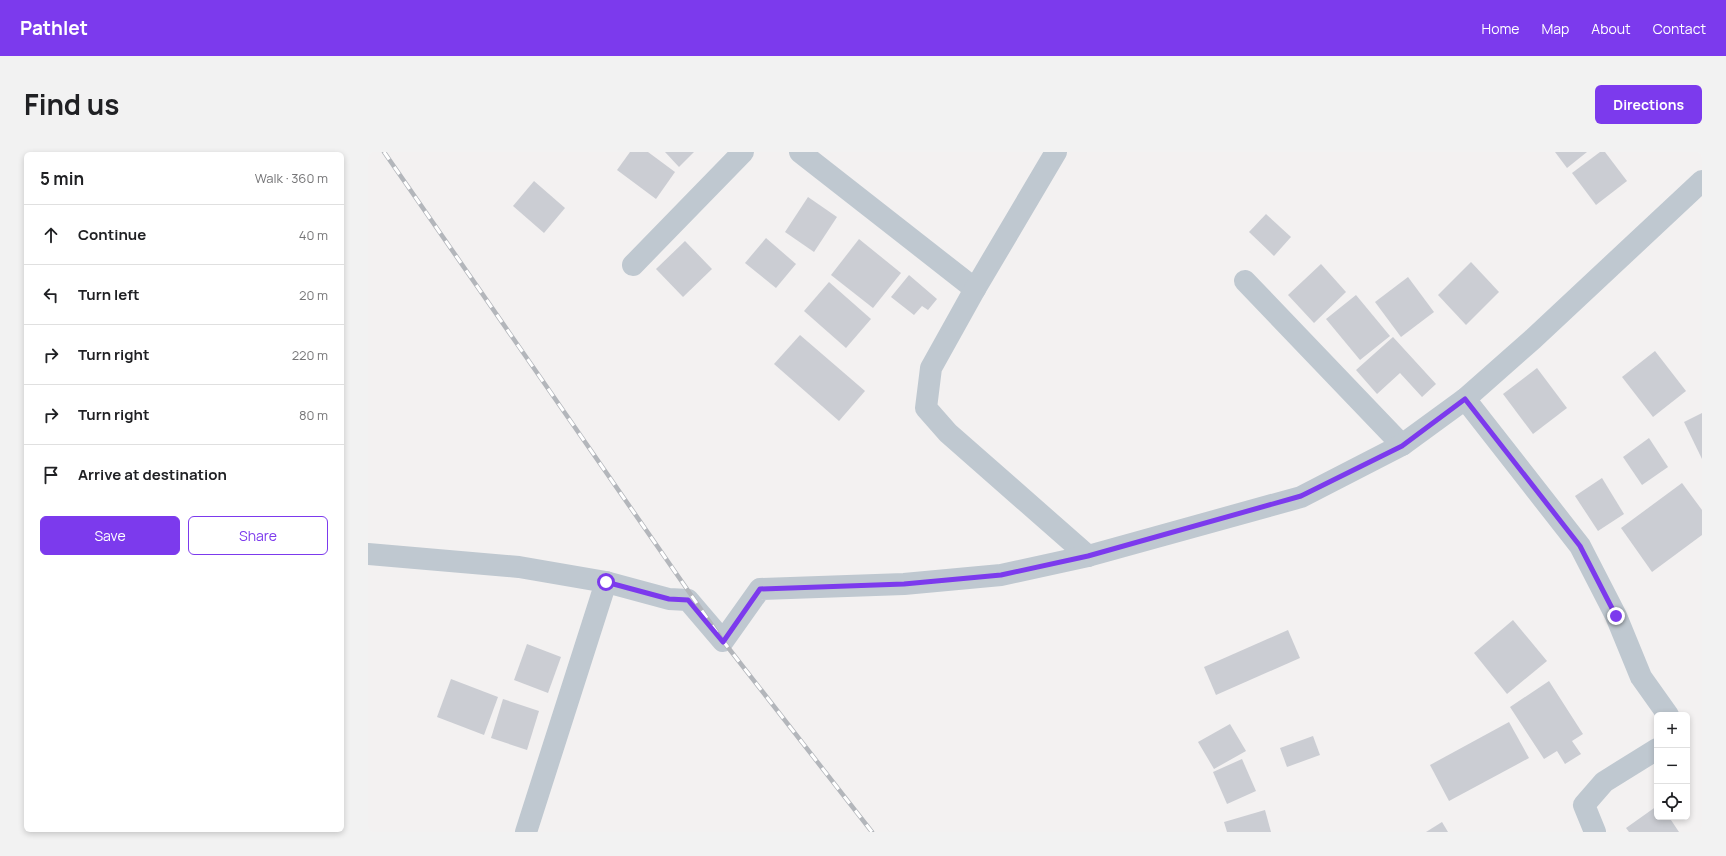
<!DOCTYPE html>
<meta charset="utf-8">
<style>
body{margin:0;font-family:Manrope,sans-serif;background:#f2f2f2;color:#202124}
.controls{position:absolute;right:12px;bottom:12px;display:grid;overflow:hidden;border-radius:6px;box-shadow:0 2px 6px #0003}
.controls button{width:36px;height:36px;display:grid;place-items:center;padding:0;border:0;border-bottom:1px solid #e0e0e0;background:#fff;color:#202124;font:20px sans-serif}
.stop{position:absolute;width:12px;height:12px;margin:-9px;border:3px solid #7c3aed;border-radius:50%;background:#fff}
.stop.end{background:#7c3aed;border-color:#fff;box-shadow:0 1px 4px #0008}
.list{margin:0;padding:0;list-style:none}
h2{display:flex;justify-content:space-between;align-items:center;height:52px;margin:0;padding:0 16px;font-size:17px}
h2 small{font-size:13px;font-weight:400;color:#757577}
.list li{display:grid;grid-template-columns:26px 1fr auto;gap:12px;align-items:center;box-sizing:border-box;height:60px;padding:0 16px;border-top:1px solid #e0e0e0}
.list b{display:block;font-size:15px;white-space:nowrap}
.list em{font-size:13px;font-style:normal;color:#757577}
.actions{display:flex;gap:8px;padding:12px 16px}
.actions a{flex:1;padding:9px 0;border:1px solid #7c3aed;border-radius:6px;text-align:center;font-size:14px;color:#7c3aed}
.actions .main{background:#7c3aed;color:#fff}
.icon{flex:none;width:22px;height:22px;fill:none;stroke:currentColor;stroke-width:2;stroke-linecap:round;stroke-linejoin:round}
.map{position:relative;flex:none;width:1334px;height:680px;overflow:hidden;border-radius:6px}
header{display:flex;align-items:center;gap:24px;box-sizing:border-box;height:56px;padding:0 20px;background:#7c3aed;color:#fff}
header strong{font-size:19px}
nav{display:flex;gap:22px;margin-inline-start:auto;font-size:14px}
.intro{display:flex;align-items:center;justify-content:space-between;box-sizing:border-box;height:96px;padding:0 24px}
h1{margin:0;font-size:28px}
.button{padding:10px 18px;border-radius:6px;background:#7c3aed;color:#fff;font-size:14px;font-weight:700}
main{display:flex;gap:24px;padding:0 24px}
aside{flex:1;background:#fff;border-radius:6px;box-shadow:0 2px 6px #0003}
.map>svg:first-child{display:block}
.building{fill:#cbcdd3}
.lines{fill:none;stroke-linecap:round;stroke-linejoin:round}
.minor{stroke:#bfc8d0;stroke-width:22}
.rail-casing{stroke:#b3b6bb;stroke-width:4.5}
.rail{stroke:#fff;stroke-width:3;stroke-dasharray:9;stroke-linecap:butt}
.route{stroke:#7c3aed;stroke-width:5}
</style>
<header>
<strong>Pathlet</strong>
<nav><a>Home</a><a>Map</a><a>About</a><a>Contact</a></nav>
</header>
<div class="intro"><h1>Find us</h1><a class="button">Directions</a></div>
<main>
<aside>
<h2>5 min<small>Walk · 360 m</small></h2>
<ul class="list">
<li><svg class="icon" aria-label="ahead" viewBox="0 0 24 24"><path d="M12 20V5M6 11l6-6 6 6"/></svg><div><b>Continue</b></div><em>40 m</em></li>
<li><svg class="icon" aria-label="left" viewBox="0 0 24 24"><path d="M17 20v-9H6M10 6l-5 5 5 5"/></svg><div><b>Turn left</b></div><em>20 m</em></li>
<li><svg class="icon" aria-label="right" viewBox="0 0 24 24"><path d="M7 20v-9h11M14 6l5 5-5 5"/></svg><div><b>Turn right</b></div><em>220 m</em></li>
<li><svg class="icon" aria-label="right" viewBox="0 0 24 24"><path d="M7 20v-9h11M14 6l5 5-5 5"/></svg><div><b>Turn right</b></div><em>80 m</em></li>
<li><svg class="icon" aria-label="arrive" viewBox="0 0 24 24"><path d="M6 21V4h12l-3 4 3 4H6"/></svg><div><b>Arrive at destination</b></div></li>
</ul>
<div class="actions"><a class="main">Save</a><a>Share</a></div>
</aside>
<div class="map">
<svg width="1334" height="680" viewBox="0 0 1334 680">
<rect width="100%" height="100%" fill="#f3f1f1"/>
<!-- building -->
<g class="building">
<polygon points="262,0 280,0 307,20 288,47 249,18"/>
<polygon points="297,0 326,0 311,15"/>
<polygon points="1187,0 1219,0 1199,16"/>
<polygon points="1232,0 1237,0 1259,29 1228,53 1204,21"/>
<polygon points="166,29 197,56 176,81 145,54"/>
<polygon points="440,45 469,65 446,100 417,80"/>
<polygon points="898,62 923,85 906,104 881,80"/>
<polygon points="398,86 428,112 408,136 377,111"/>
<polygon points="491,87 533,121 505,156 463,123"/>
<polygon points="317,89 344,117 315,145 288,117"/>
<polygon points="1103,110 1131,140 1098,173 1070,143"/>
<polygon points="953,112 978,140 946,171 920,143"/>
<polygon points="541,123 569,147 560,158 554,154 546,163 523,145"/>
<polygon points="1040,125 1066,160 1033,185 1007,150"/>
<polygon points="461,130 503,167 478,196 436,159"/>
<polygon points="988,143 1022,184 992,208 958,167"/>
<polygon points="432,183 497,239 471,269 406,212"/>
<polygon points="1025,185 1068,232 1054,245 1032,221 1009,242 988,218"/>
<polygon points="1287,199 1318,239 1285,265 1254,225"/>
<polygon points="1169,216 1199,256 1165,282 1135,242"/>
<polygon points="1334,261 1334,307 1316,270"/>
<polygon points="1281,286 1300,315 1274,333 1255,305"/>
<polygon points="1234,326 1256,362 1230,379 1207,344"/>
<polygon points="1314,331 1334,358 1334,383 1284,420 1253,376"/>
<polygon points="1145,468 1179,509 1139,542 1106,501"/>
<polygon points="920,478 932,506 848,543 836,515"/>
<polygon points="159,492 193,505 180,541 146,528"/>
<polygon points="83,527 130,545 116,583 69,565"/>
<polygon points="1181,529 1215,582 1204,589 1213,602 1197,612 1189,599 1176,607 1142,555"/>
<polygon points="135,547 171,559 159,598 123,586"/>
<polygon points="1141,570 1161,606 1081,649 1062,613"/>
<polygon points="862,572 878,599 846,617 830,590"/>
<polygon points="945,584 952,603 919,615 912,596"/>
<polygon points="874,607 888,639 859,652 845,620"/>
<polygon points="1289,654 1289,665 1301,665 1311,680 1261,680 1258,676"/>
<polygon points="897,658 903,680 859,680 856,670"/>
<polygon points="1074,670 1080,680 1058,680"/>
</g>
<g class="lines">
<!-- minor -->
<g class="minor">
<polyline points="432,0 607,137"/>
<polyline points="688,0 607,137 563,216 558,256 580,281 720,404"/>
<polyline points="265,113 375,0"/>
<polyline points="877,129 1034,293"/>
<polyline points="1097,247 1212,394 1248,464 1273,525 1300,563"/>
<polyline points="0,402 151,415 238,430 301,447 320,448 355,489 392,437 536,432 633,423 720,404 933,345 1034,293 1097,247 1165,187 1334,29"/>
<polyline points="158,680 238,430"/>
<polyline points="1227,680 1216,653 1236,630 1289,597"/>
</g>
<defs>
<polyline id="rail" points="16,0 355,489 504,680"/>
</defs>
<!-- rail casing -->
<use href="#rail" class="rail-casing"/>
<!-- rail -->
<use href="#rail" class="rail"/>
</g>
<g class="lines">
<!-- route -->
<polyline class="route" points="238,430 301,447 320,448 355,490 392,437 536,432 633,423 720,404 933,344 1034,294 1097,247 1212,394 1248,464"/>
</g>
</svg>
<div class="controls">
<button>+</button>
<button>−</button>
<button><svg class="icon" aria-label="locate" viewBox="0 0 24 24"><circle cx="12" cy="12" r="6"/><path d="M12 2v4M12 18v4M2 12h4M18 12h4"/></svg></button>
</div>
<div class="stop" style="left:238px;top:430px"></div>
<div class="stop end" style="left:1248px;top:464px"></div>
</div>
</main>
